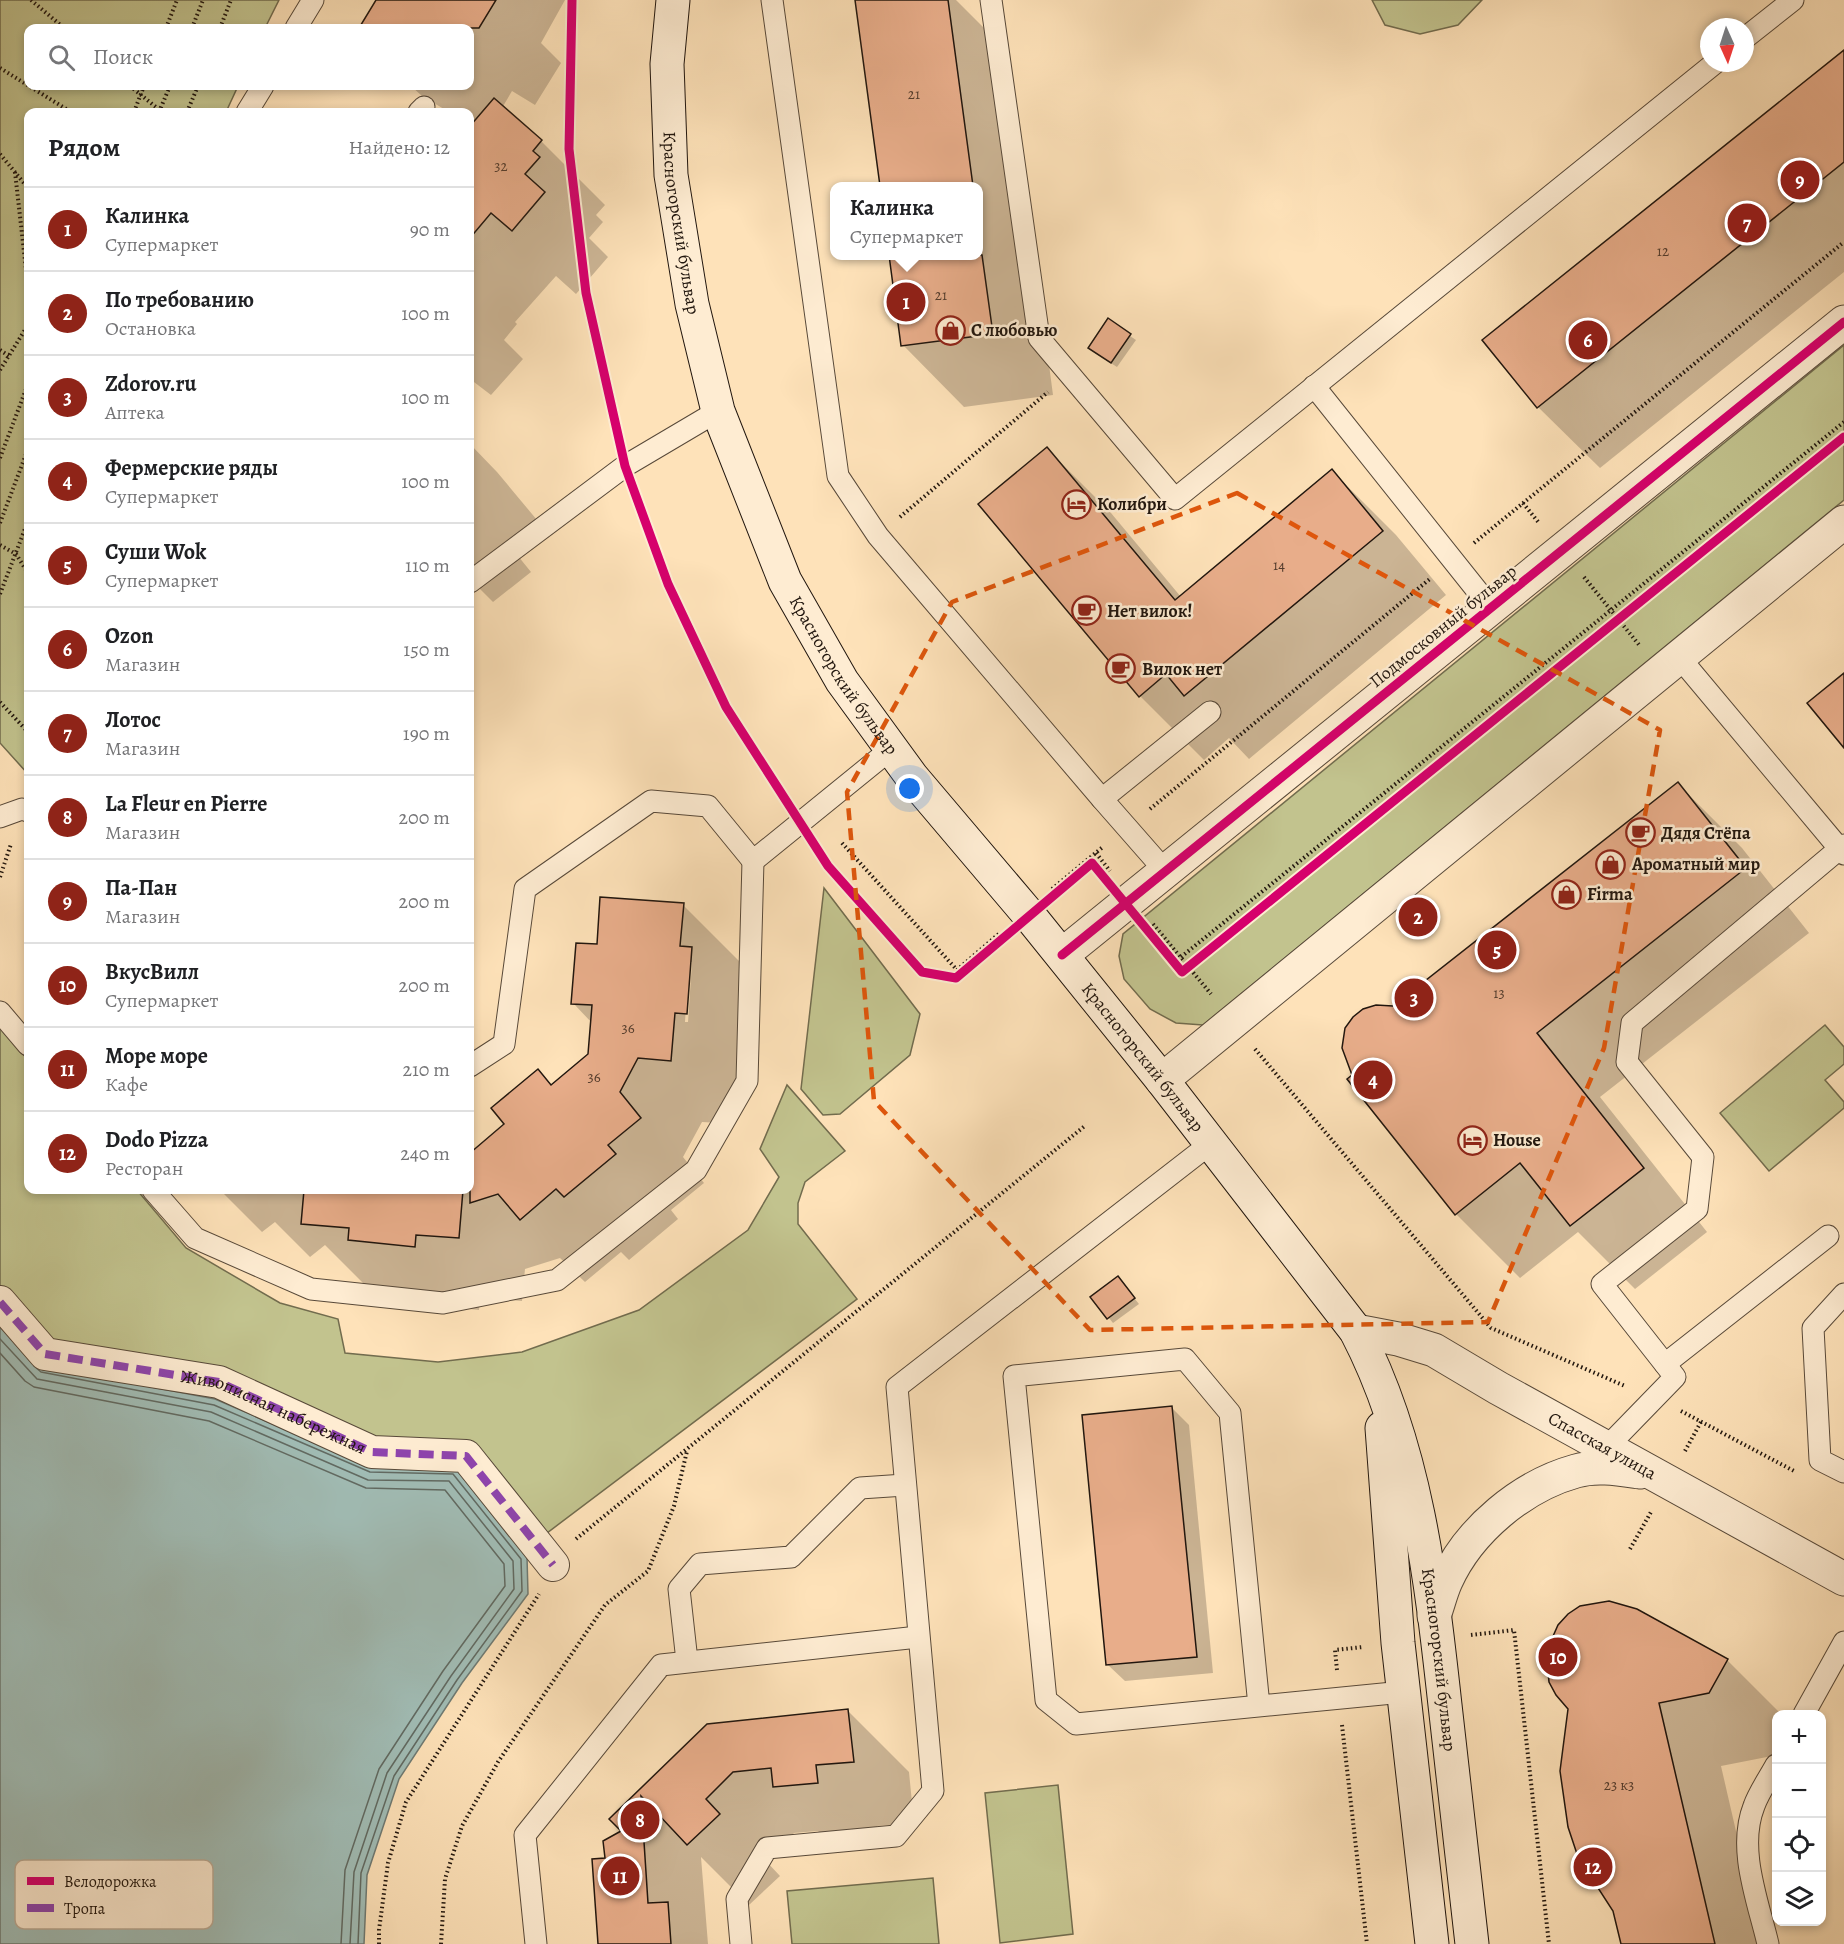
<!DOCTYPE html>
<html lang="ru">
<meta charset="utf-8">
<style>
body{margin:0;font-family:Alegreya,serif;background:#f2f2f2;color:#202124}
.controls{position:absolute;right:18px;bottom:18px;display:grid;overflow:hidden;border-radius:12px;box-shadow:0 3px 9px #0003}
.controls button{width:54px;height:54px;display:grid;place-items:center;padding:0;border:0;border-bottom:2px solid #e0e0e0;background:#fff;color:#202124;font:30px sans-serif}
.compass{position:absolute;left:1700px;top:18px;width:54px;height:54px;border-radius:50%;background:#fff;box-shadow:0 3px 9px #0003;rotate:177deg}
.you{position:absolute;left:910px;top:789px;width:21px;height:21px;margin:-15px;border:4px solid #fff;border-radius:50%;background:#1a73e8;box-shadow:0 0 0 9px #1a73e833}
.badge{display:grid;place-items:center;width:39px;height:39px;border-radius:50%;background:#8f2418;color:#fff;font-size:20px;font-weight:700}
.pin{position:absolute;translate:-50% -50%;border:3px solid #fff;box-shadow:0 2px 6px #0006}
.popup{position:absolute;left:830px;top:182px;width:153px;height:78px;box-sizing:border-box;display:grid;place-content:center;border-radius:12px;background:#fff;filter:drop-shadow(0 2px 4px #0005);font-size:20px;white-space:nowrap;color:#757577}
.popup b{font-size:22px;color:#202124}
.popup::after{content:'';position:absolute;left:50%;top:100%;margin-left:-12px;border:12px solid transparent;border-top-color:#fff}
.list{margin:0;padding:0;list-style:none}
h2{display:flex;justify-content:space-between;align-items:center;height:78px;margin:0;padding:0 24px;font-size:26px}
h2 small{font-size:20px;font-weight:400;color:#757577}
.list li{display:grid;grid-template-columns:39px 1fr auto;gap:18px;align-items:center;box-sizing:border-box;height:84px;padding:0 24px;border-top:2px solid #e0e0e0}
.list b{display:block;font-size:22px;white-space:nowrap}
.list p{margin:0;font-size:20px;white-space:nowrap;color:#757577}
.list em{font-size:20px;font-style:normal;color:#757577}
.icon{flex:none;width:33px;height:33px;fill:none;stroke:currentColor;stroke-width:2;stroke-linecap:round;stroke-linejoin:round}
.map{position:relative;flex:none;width:1844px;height:1944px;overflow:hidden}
.search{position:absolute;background:#fff;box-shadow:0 3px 9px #0003;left:24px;top:24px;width:450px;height:66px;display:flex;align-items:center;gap:15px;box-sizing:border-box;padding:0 21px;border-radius:12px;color:#757577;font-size:22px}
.panel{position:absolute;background:#fff;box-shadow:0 3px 9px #0003;left:24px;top:108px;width:450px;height:1086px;border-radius:12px}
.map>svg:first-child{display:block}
.green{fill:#c2c38e;stroke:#726c4e;stroke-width:1.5}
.water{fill:#a1bdb6;stroke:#6e7a73;stroke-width:1.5}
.shadow{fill:#0003;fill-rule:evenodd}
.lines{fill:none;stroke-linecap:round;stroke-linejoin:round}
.shore{stroke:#616a62;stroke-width:1.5}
.building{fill:#e8ad8a;stroke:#21160e;stroke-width:1.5}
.service-casing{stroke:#584939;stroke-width:23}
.pedestrian-casing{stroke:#584939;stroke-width:34}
.tertiary-casing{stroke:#584939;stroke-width:35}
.secondary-casing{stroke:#21160e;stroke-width:35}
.path{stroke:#21160e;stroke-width:4;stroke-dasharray:1.5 3;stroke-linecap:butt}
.service{stroke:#feecd2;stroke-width:21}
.pedestrian{stroke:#feecd2;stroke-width:32}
.tertiary{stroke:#feecd2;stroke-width:33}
.secondary{stroke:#feecd2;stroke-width:33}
.quiet{stroke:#8e44ad;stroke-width:8;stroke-dasharray:15 8;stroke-linecap:butt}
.cycleway-casing{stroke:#feecd2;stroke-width:13}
.cycleway{stroke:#d6006c;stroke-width:9}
.marked{fill:none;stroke:#de560c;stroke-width:4.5;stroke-dasharray:12 8;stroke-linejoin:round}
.labels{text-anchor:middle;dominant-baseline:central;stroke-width:5;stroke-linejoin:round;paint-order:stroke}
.number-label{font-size:15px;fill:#533c2d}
.street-label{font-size:18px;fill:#21160e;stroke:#feecd2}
.poi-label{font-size:18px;font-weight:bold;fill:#21160e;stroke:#feecd2;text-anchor:start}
.key{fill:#feecd2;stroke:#bcac97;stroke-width:1.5}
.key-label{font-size:16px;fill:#21160e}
</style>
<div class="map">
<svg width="1844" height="1944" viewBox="0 0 1844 1944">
<rect width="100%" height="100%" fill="#fee2b9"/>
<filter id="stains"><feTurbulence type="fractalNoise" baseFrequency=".00333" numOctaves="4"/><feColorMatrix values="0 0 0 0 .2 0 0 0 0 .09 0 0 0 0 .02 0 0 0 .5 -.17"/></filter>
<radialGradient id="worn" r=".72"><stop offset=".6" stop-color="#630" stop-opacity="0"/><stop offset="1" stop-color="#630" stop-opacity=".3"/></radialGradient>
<!-- green -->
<g class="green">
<polygon points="0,0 279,0 265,28 28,28 28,86 238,86 226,112 28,112 28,774 0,743"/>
<polygon points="1372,0 1482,0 1458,25 1420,34 1385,25"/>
<polygon points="1844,345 1844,500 1203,1025 1176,1023 1150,1009 1124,979 1119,956 1123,934"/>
<polygon points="824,888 920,1014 910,1055 840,1114 823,1115 801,1089"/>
<polygon points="1825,1025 1844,1047 1844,1064 1825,1080 1844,1102 1844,1108 1769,1171 1720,1113"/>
<polygon points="0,1026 28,1060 28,1190 137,1190 186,1248 280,1303 338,1319 345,1353 438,1362 522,1352 639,1310 748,1230 779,1177 760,1149 787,1085 845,1151 805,1182 798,1203 798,1224 857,1299 543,1536 373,1441 48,1345 0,1288"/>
<polygon points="1058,1785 1073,1934 1000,1943 985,1793"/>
<polygon points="933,1878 939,1944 792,1944 787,1891"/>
</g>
<!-- water -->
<polygon class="water" points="0,1318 41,1366 215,1399 372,1467 456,1468 527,1557 528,1594 462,1683 399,1779 367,1875 364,1944 0,1944"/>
<!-- shadow -->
<g class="shadow">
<polygon points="378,0 565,0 541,43 561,63 535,105 512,91 502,108 541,141 605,205 596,215 603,222 589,238 608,257 576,294 556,276 515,322 517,324 504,340 523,359 491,395 470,379 470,112 449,112 422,96 411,86 470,86 470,28 361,28"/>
<polygon points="872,0 956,0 1008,52 1053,395 964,407 903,345 978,256 978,186 882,186 857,2"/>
<polygon points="1844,52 1844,272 1600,468 1538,407"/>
<polygon points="1108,321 1136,340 1117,367 1095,353"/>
<polygon points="470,444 497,472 537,520 514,551 531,572 493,602 474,583 470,587"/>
<polygon points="1047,449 1111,513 1181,597 1332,471 1396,535 1446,595 1249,759 1229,738 1204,760 1140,696"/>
<polygon points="1678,784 1742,848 1809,933 1600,1097 1707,1232 1635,1289 1578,1232 1520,1278 1456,1214 1353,1076 1394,1008"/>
<path d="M683,905L747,969L735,1124L702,1122L683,1157L704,1183L671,1210L678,1219L629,1260L621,1252L585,1282L560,1258L525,1269L522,1301L480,1298L479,1310L413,1303L367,1287L325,1245L310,1257L275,1222L262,1232L220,1190H470V1155L506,1124L538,1071L553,1086L590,1055L592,1023L573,1003L598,946ZM689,962H692L688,1022H685Z"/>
<polygon points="1118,1278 1139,1304 1113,1323 1092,1297"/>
<polygon points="1172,1408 1189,1425 1213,1673 1125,1681 1108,1665"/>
<polygon points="1547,1653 1727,1660 1781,1714 1776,1714 1776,1748 1772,1756 1721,1766 1762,1944 1622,1944 1570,1709 1557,1694 1547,1667"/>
<polygon points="848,1711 909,1772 914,1823 877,1826 878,1844 835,1848 818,1831 794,1833 766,1861 780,1876 749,1905 701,1857 708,1944 599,1944 607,1859 623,1831 611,1819 708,1726"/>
</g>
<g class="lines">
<!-- shore -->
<g class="shore">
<polyline points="0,1339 37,1379 211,1412 368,1480 449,1481 513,1561 514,1589 451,1676 387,1773 354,1872 350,1944"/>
<polyline points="0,1353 25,1381 34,1387 209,1421 366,1488 445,1490 504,1564 505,1586 443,1671 379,1769 345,1870 341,1944"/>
<polyline points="34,1366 41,1372 214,1405 370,1472 453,1474 521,1559 522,1591 457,1680 394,1776 361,1873 358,1944"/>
</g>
</g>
<!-- building -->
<g class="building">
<polygon points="376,0 496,0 479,28 359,28"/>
<polygon points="855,0 948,0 973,186 880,186"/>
<polygon points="1844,50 1844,162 1537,408 1482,340"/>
<polygon points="494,98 542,140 533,151 540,157 525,174 545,192 512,231 491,213 470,238 470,126"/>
<polygon points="889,255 982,255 993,334 901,346"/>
<polygon points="1108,318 1131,334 1111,363 1088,348"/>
<polygon points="1047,447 1175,600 1332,469 1383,531 1184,696 1166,674 1139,697 978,504"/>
<polygon points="1844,673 1844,748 1807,703"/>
<polygon points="1678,782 1746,868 1537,1033 1644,1168 1570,1226 1520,1163 1455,1215 1347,1079 1352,1075 1342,1048 1345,1028 1353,1017 1363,1009 1376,1005 1393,1006"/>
<polygon points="600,897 684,903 680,946 692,947 687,1014 675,1013 671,1061 638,1058 620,1092 641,1118 608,1145 616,1154 564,1197 556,1189 520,1220 498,1194 470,1203 470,1153 504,1124 491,1108 538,1069 551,1085 588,1054 592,1005 571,1004 576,943 597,944"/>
<polygon points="304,1190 463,1190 459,1238 416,1235 415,1247 348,1240 349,1228 301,1224"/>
<polygon points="1118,1276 1135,1298 1107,1319 1090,1297"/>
<polygon points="1172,1406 1197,1657 1106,1665 1082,1415"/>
<polygon points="1609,1601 1637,1609 1728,1659 1709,1693 1659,1703 1715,1944 1621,1944 1613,1911 1578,1857 1568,1827 1560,1771 1568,1709 1556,1695 1549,1682 1546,1652 1558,1625 1568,1614 1580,1606"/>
<polygon points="848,1709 854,1762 816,1765 818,1783 773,1787 771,1768 733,1772 706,1799 720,1814 687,1845 641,1796 648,1903 668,1902 671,1944 598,1944 592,1859 605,1858 603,1841 621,1831 609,1819 707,1724"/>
</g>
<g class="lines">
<defs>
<g id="service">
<polyline points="772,0 838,476 878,536 1102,799 1210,712"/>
<polyline points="991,0 1039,338 1175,499 1715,63"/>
<polyline points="296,28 313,0"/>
<polyline points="1745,38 1793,0"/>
<polyline points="247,112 263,86"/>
<polyline points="419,112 424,107"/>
<polyline points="1314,386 1491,608"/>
<polyline points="470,582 625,466 718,411"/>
<polyline points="1679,657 1844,854"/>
<polyline points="1102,799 1166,872"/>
<polyline points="0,817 22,809 28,811"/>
<polyline points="0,1012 28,1045"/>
<polyline points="470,1066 504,1044 525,889 651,801 708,806 753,861 891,749"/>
<polyline points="153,1190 195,1238 311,1289 443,1303 557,1280 696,1170 747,1081 753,861"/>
<polyline points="1844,1294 1813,1328 1820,1460 1844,1472"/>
<polyline points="1665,1364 1828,1236"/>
<polyline points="1606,1448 1675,1377 1602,1284 1697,1209 1703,1157 1627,1062 1632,1023 1844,845"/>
<polyline points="687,1661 679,1589 700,1564 791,1557 860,1488 905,1485"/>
<polyline points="1259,1706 1230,1413 1185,1359 1014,1376 1046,1700 1076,1724 1403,1692"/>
<polyline points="1804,1714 1844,1642"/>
<polyline points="536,1944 525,1835 661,1665 918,1637"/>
<polyline points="741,1944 737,1899 767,1848 896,1836 933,1791 897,1387 1210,1144"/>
<path d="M1768,1944C1758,1901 1737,1849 1754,1806C1759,1792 1769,1778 1776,1765"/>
</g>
<g id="pedestrian">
<path id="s1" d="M0,1302L45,1354L219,1382L372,1452L466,1456L553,1565"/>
</g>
<g id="tertiary">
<polyline points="1062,955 1844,322"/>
<polyline points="1162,1080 1844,522"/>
<path id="s2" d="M1356,1331L1398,1339L1434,1350L1498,1388L1844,1579"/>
<path d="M1434,1616C1438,1605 1441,1592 1446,1581C1469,1530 1522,1486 1576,1471C1596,1465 1619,1469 1640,1472"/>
</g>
<g id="secondary">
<path id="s3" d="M673,0L667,64L671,175L692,304L718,411L785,581L842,681L912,777L1029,915L1162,1080L1356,1331C1416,1446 1431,1578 1445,1705C1454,1784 1463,1864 1472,1944"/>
<polyline points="1382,1428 1398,1643 1432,1944"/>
</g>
</defs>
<!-- service casing -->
<use href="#service" class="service-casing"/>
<!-- pedestrian casing -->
<use href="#pedestrian" class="pedestrian-casing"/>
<!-- tertiary casing -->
<use href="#tertiary" class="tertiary-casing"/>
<!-- secondary casing -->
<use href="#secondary" class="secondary-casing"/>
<!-- path -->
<g class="path">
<polyline points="31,0 64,28"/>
<polyline points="166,28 177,0"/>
<polyline points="192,28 203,0"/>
<polyline points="220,28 231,0"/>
<polyline points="0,68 71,112"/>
<polyline points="130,86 162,112"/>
<polyline points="134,112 144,86"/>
<polyline points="159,112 170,86"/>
<polyline points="187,112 198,86"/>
<polyline points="0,154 28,188"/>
<polyline points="15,172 28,287"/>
<polyline points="0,350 9,356"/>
<polyline points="0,370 28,325"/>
<polyline points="0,458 28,384"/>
<polyline points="1523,503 1539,523"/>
<polyline points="900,517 1048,392"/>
<polyline points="0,523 28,449"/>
<polyline points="1474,543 1844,242"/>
<polyline points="0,545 16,554 28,573"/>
<polyline points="1584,577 1640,646"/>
<polyline points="0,594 28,521"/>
<polyline points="0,702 28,732"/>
<polyline points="1150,809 1431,578"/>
<polyline points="842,843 957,970 1001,932"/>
<polyline points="1096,853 1110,871"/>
<polyline points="0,877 11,844"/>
<polyline points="1052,889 1104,846"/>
<polyline points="1153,924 1211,994"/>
<polyline points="1181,957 1844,422"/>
<polyline points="1255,1049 1491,1328 1625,1386"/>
<polyline points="1681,1411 1794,1471"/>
<polyline points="1685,1451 1702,1420"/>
<polyline points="576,1539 1086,1125"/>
<polyline points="1630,1549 1651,1512"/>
<polyline points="1471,1635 1514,1630 1549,1944"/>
<polyline points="1337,1670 1335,1650 1363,1647"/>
<polyline points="1342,1725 1367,1944"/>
<polyline points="379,1944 379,1930 388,1863 406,1802 539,1594"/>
<polyline points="441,1944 445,1879 462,1826 498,1762 605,1605 648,1571 674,1506 687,1451"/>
</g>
<!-- service -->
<use href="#service" class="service"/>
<!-- pedestrian -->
<use href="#pedestrian" class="pedestrian"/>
<!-- tertiary -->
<use href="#tertiary" class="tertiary"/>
<!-- secondary -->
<use href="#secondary" class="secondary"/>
<!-- quiet -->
<polyline class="quiet" points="0,1302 45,1354 219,1382 372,1452 466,1456 553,1565"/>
<defs>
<g id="cycleway">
<polyline points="572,0 569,149 586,293 625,466 668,584 726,707 828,866 922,972 956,978 1092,863 1182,972 1844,437"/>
<polyline points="1062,955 1844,322"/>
</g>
</defs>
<!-- cycleway casing -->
<use href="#cycleway" class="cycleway-casing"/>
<!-- cycleway -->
<use href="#cycleway" class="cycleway"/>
</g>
<!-- marked area -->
<path class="marked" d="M1237,493L1660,730L1604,1048L1488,1322L1090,1330L874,1101L847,792L952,602Z"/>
<!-- icons -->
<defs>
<symbol id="shop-ring" viewBox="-11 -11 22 22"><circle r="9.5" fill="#feecd2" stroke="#8f2418" stroke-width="1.5"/><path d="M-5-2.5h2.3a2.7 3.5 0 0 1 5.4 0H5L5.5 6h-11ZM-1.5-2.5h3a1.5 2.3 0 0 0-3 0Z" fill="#8f2418"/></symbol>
<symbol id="hotel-ring" viewBox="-11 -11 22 22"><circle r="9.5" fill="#feecd2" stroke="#8f2418" stroke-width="1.5"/><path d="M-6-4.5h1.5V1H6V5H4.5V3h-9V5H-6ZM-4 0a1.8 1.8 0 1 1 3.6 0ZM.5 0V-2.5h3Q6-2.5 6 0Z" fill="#8f2418"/></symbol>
<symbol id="cafe-ring" viewBox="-11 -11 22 22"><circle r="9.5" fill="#feecd2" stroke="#8f2418" stroke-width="1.5"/><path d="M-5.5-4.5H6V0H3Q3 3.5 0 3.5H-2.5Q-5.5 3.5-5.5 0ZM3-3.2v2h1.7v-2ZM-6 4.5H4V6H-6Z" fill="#8f2418"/></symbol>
</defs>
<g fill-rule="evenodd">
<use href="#shop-ring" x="934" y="314" width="33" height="33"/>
<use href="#hotel-ring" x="1060" y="488" width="33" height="33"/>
<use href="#cafe-ring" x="1070" y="594" width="33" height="33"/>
<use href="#cafe-ring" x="1104" y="652" width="33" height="33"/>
<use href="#cafe-ring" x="1624" y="816" width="33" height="33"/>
<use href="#shop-ring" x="1594" y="848" width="33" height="33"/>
<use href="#shop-ring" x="1550" y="878" width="33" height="33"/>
<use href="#hotel-ring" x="1456" y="1124" width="33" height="33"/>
</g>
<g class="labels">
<!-- number labels -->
<g class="number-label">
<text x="914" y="94">21</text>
<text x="501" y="166">32</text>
<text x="1663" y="251">12</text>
<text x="941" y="295">21</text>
<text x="1279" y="565">14</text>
<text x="1499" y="993">13</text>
<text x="628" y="1028">36</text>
<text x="594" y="1077">36</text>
<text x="1619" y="1785">23 к3</text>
</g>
<!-- street labels -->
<g class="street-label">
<text stroke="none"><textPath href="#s3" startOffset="224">Красногорский бульвар</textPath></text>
<text transform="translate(1443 626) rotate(-39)">Подмосковный бульвар</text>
<text stroke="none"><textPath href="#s3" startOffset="710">Красногорский бульвар</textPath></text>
<text stroke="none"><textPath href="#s3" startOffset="1196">Красногорский бульвар</textPath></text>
<text stroke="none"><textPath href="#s1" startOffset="306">Живописная набережная</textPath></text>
<text stroke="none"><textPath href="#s2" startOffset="274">Спасская улица</textPath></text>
<text stroke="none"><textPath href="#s3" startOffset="1884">Красногорский бульвар</textPath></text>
</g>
<!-- poi labels -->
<g class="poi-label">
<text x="971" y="330">С любовью</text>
<text x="1097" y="504">Колибри</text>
<text x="1107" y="611">Нет вилок!</text>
<text x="1142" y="669">Вилок нет</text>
<text x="1661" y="833">Дядя Стёпа</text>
<text x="1632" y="864">Ароматный мир</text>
<text x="1587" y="894">Firma</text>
<text x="1493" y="1140">House</text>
</g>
</g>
<!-- legend -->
<rect x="15" y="1860" width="198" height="69" rx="9" class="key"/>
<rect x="27" y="1877" width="27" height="8" fill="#d6006c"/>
<rect x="27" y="1904" width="27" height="8" fill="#8e44ad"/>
<g class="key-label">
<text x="64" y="1887">Велодорожка</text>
<text x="64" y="1914">Тропа</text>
</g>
<rect width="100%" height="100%" filter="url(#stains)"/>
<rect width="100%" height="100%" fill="url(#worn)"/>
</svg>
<div class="controls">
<button>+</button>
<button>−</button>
<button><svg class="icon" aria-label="locate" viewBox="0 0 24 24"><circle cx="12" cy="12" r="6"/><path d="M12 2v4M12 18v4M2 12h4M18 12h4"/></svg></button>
<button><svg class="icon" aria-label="layers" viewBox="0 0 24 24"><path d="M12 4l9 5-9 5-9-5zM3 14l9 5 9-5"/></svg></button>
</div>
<svg class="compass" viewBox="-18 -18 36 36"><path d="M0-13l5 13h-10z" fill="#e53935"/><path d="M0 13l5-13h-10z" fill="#757577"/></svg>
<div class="you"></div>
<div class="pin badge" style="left:906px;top:302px">1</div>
<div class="popup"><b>Калинка</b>Супермаркет</div>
<div class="pin badge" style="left:1418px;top:917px">2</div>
<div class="pin badge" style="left:1414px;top:998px">3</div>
<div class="pin badge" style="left:1373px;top:1080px">4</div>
<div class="pin badge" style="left:1497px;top:950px">5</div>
<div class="pin badge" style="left:1588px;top:340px">6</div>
<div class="pin badge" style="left:1747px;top:223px">7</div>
<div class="pin badge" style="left:640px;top:1820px">8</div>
<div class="pin badge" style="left:1800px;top:180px">9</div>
<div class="pin badge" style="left:1558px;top:1657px">10</div>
<div class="pin badge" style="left:620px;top:1876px">11</div>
<div class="pin badge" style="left:1593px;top:1867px">12</div>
<div class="search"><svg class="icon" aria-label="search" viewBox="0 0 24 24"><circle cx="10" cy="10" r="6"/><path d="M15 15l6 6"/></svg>Поиск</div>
<section class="panel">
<h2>Рядом<small>Найдено: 12</small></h2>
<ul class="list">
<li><span class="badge">1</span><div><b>Калинка</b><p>Супермаркет</p></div><em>90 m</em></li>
<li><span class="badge">2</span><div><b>По требованию</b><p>Остановка</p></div><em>100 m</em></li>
<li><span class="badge">3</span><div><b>Zdorov.ru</b><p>Аптека</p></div><em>100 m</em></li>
<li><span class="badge">4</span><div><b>Фермерские ряды</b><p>Супермаркет</p></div><em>100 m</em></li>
<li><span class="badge">5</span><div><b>Суши Wok</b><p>Супермаркет</p></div><em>110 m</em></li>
<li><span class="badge">6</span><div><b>Ozon</b><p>Магазин</p></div><em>150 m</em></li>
<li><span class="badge">7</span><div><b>Лотос</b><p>Магазин</p></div><em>190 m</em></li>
<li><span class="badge">8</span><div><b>La Fleur en Pierre</b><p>Магазин</p></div><em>200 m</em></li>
<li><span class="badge">9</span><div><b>Па-Пан</b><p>Магазин</p></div><em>200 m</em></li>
<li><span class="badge">10</span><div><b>ВкусВилл</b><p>Супермаркет</p></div><em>200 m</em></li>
<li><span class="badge">11</span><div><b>Море море</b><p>Кафе</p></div><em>210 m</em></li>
<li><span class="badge">12</span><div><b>Dodo Pizza</b><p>Ресторан</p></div><em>240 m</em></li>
</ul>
</section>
</div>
